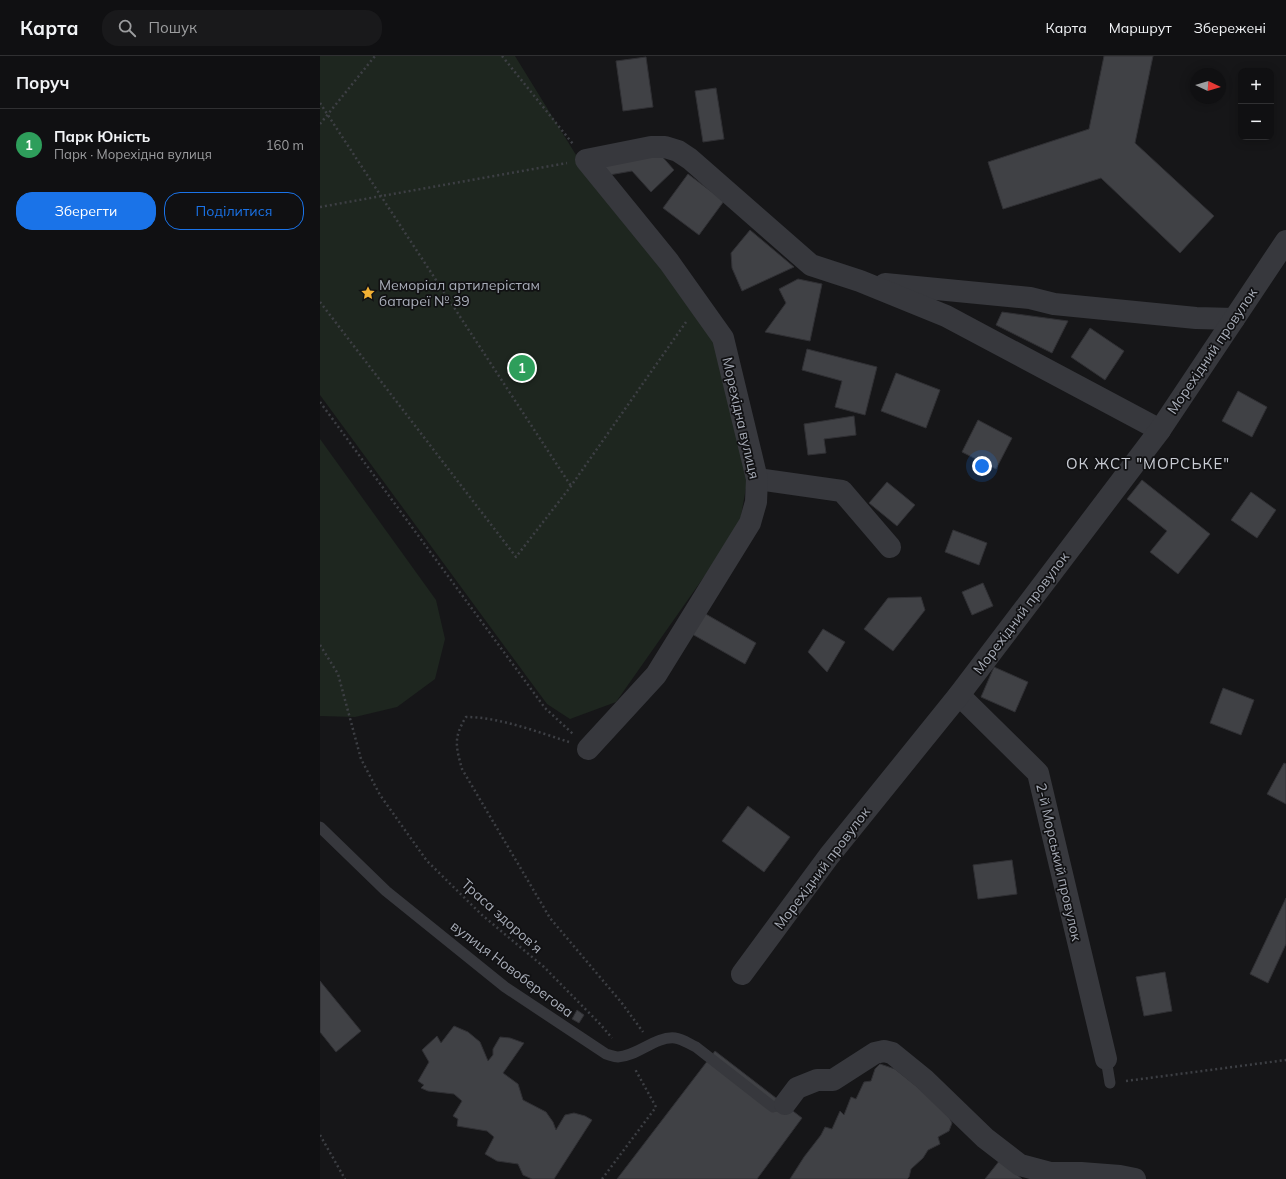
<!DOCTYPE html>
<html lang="uk">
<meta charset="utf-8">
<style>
body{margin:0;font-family:Mulish,sans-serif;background:#19191b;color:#f1f3f6}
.controls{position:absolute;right:12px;top:12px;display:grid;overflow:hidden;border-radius:8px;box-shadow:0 2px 10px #0003}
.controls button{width:36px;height:36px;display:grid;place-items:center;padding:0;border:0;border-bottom:1px solid #303032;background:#101012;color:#f1f3f6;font:20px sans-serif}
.compass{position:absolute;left:870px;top:12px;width:36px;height:36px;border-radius:50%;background:#101012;box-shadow:0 2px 10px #0003;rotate:94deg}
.you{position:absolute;left:662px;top:410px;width:14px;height:14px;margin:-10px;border:3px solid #fff;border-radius:50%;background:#1a73e8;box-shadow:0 0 0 6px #1a73e833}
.badge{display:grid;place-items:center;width:26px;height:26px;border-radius:50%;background:#1a73e8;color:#fff;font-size:13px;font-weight:700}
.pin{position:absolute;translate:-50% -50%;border:2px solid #fff;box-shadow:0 1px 4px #0006}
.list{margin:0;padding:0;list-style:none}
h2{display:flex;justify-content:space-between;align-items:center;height:52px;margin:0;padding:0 16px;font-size:17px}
h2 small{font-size:13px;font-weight:400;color:#9c9d9f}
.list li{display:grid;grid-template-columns:26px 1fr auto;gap:12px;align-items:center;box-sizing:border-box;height:72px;padding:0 16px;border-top:1px solid #303032}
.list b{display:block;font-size:15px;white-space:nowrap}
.list p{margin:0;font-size:13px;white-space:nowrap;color:#9c9d9f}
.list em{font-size:13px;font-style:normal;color:#9c9d9f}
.actions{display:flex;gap:8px;padding:12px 16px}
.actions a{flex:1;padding:9px 0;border:1px solid #1a73e8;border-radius:16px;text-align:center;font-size:14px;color:#1a73e8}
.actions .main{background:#1a73e8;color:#fff}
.icon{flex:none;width:22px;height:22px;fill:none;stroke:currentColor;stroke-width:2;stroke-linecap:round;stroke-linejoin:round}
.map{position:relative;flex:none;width:966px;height:1123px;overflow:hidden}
header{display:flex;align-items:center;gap:24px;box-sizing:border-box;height:56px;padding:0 20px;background:#101012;border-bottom:1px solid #303032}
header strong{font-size:19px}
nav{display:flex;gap:22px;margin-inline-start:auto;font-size:14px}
.search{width:280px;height:36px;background:#19191b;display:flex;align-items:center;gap:10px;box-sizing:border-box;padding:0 14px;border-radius:16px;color:#9c9d9f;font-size:15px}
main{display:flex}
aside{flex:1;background:#101012}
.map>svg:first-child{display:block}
.green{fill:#1e261f}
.building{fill:#404145;stroke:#303034}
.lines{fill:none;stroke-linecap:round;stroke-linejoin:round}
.path{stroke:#3d3f44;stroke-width:2.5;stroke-dasharray:2 3;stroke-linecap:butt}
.service{stroke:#37383d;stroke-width:11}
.minor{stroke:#37383d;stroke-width:22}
.labels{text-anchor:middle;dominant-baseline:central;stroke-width:3.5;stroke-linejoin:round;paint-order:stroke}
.poi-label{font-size:14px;fill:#a8adb8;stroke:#111113;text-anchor:start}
.street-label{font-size:14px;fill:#a8adb8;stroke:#111113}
.neighbourhood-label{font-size:15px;letter-spacing:1px;fill:#c9ccd4;stroke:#111113}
</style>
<header>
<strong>Карта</strong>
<div class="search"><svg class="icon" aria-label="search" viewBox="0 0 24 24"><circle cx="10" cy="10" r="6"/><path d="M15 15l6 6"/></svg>Пошук</div>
<nav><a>Карта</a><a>Маршрут</a><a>Збережені</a></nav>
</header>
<main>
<aside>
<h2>Поруч<small></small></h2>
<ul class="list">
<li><span class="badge" style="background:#2e9e5b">1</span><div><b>Парк Юність</b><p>Парк · Морехідна вулиця</p></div><em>160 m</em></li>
</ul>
<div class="actions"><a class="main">Зберегти</a><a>Поділитися</a></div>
</aside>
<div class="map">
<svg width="966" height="1123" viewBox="0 0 966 1123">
<rect width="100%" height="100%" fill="#161618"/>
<!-- green -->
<g class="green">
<polygon points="0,0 195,0 269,120 397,285 429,415 419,471 296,646 250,663 227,648 0,339"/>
<polygon points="0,383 116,544 125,583 115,623 77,651 35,661 0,660"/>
</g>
<!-- building -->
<g class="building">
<polygon points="784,0 833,0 815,87 894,160 860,197 781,122 683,153 668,106 769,73"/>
<polygon points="326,1 333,51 303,55 296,5"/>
<polygon points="396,32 404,83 383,86 375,35"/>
<polygon points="339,97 354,114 331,136 312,115 289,119 281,105"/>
<polygon points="368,118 404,145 379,179 343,152"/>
<polygon points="430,174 474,211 422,235 412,212 411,197"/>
<polygon points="478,223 502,228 490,285 445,276 466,247 459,233"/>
<polygon points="682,256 748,265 732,297 676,269"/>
<polygon points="770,272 804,295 785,324 751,301"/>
<polygon points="487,293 557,311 545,359 515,351 522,325 482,314"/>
<polygon points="576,317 620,334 606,372 561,355"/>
<polygon points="918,335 947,351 932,381 902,365"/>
<polygon points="534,360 536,379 504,383 506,397 488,399 484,368"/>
<polygon points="658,364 692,382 676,413 642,396"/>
<polygon points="822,424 890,478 858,518 830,496 847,475 807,443"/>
<polygon points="567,426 595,449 577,470 549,447"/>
<polygon points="931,436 956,454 937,482 911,464"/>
<polygon points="633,474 667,487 659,509 625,496"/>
<polygon points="663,527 673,550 652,559 642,536"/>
<polygon points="601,541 605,554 573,595 544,573 568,542"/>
<polygon points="384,557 436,587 425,608 372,578"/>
<polygon points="503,573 525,586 507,616 488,596"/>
<polygon points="674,611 708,626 695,656 661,641"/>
<polygon points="903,632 934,644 921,679 890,667"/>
<polygon points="964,707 966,708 966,748 947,738"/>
<polygon points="428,750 470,781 444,816 402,785"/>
<polygon points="692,804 697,838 658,843 653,809"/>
<polygon points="966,842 966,888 948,927 930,918"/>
<polygon points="845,916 852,955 824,960 816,921"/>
<polygon points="0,925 41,975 16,996 0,976"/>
<polygon points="257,954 264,959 259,967 252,963"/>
<polygon points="134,970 148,976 160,986 168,1005 173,999 173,993 180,981 190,982 204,987 183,1017 198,1028 203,1044 226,1056 233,1066 236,1074 245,1059 254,1057 265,1060 272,1064 234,1123 212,1123 203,1119 198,1108 177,1105 165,1098 174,1081 167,1075 137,1070 138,1063 133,1060 142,1045 134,1038 108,1035 101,1032 104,1029 98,1025 109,1006 102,994 117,980 121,987"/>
<polygon points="395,995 482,1062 437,1123 297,1123"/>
<polygon points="560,1008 575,1013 625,1053 632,1067 629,1075 618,1081 620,1088 608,1094 603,1102 591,1113 589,1121 587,1123 470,1123 484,1101 501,1079 505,1071 512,1073 520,1055 524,1059 531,1041 536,1043 544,1026 551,1025 555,1013"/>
<polygon points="680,1104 702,1123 665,1123"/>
</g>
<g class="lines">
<!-- path -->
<g class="path">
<polyline points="182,0 253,88"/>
<polyline points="0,47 251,430"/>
<polyline points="0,68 55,0"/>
<polyline points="0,151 247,107"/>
<polyline points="0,246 196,501 251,430 366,266"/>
<polyline points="0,346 225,652 253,678"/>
<polyline points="0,589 18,618 41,703 60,739 107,805 162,859 224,911 280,968 292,982"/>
<path d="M249,686C218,676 179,661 146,661C133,682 136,691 142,713L230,862L301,946L323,976"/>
<polyline points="806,1025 966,1004"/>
<polyline points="0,1079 25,1123"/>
<polyline points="282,1123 336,1051 315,1013"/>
</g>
<!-- service -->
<g class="service">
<path d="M0,771L66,835L185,931L286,998C290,999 294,1001 298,1001C318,1000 335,980 355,982C363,983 369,988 376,991L453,1051L465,1048"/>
<polyline points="786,1003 790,1027"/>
</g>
<!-- minor -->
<g class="minor">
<polyline points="565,228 710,242 734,248 876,262 914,263"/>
<polyline points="437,423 522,435 570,491"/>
<polyline points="639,639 718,717 786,1003"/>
<polyline points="268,693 336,619 430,467 436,446 437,423 403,282 349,206 266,104 331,91 345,91 358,95 370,103 491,209 540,225 626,260 840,374"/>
<polyline points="422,918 509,800 639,639 840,374 966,185"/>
<polyline points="465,1048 477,1032 497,1024 513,1024 555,997 564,995 572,997 604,1023 665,1082 700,1109 730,1117 761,1117 800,1120 815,1123"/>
</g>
</g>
<!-- icons -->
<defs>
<symbol id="sight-bare" viewBox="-9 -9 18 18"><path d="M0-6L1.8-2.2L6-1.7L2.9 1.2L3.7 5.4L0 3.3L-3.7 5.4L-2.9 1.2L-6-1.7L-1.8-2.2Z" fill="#f2b134" stroke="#111113" stroke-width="2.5" paint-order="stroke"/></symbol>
</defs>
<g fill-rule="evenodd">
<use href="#sight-bare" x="38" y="227" width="20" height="20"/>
</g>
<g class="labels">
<!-- poi labels -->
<g class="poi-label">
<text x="59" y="229">Меморіал артилерістам<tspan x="59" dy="16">батареї № 39</tspan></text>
</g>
<!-- street labels -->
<g class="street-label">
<text transform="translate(892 295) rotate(-56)">Морехідний провулок</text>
<text transform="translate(421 362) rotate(77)">Морехідна вулиця</text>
<text transform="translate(701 557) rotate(-53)">Морехідний провулок</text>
<text transform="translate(739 806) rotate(77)">2-й Морський провулок</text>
<text transform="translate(502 812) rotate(-53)">Морехідний провулок</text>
<text transform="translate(182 860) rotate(42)">Траса здоров’я</text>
<text transform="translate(192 913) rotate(37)">вулиця Новоберегова</text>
</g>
<!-- neighbourhood labels -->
<g class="neighbourhood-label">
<text x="828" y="407">ОК ЖСТ "МОРСЬКЕ"</text>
</g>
</g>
</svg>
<div class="controls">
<button>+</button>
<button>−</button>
</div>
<svg class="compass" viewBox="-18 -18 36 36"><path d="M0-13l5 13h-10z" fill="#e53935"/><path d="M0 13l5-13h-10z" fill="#9c9d9f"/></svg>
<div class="you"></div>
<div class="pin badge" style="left:202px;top:312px;background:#2e9e5b">1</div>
</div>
</main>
